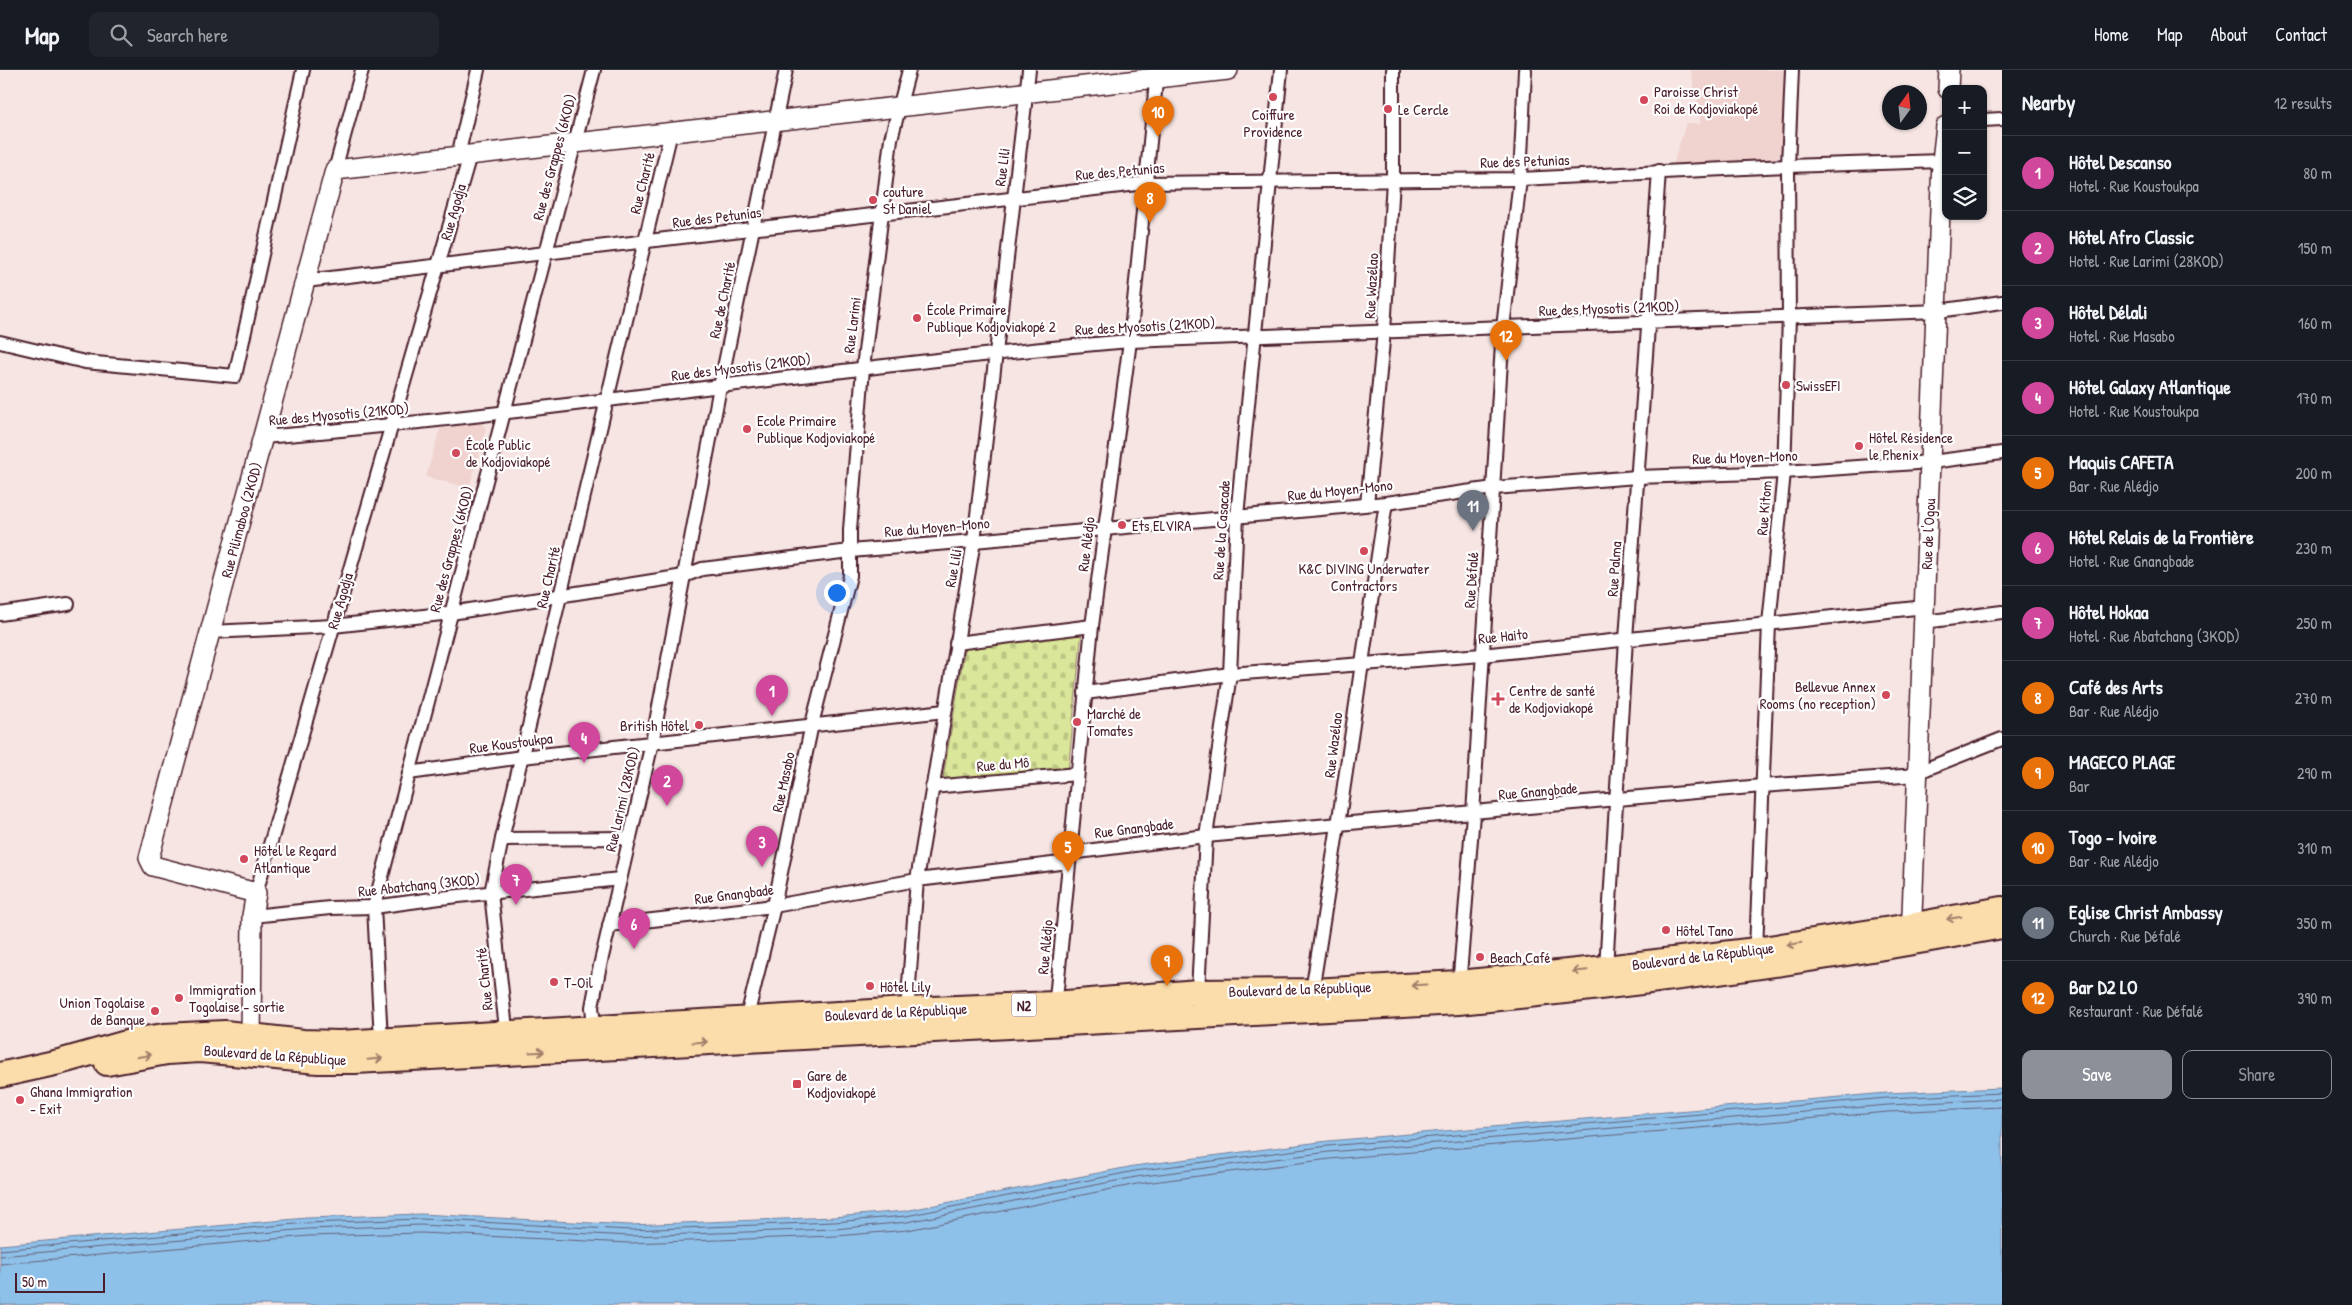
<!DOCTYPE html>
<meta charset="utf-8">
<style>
body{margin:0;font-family:"Patrick Hand",sans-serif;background:#20242c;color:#f1f3f6}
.controls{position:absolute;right:15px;top:15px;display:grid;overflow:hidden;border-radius:10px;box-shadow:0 1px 4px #0004}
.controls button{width:45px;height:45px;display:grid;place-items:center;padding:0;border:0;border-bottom:1px solid #363941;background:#171b24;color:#f1f3f6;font:25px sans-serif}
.compass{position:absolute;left:1882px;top:15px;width:45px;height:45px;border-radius:50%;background:#171b24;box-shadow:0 1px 4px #0004;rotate:15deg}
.scale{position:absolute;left:15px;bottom:12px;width:90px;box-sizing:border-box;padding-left:5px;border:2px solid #4a1f2b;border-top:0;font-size:14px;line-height:18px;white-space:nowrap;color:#4a1f2b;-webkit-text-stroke:4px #fff;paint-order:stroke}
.you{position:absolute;left:836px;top:522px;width:18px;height:18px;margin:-12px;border:4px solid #fff;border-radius:50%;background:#1a73e8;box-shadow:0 0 0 8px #1a73e833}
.badge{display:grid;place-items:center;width:32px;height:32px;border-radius:50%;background:#8c9099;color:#fff;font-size:16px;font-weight:700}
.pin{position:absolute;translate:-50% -41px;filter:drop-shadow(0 1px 2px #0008)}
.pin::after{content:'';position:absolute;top:26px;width:18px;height:15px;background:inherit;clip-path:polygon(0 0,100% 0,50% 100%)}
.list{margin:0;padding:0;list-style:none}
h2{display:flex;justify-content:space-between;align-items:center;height:65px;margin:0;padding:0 20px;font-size:21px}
h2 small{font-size:16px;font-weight:400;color:#9ea1a6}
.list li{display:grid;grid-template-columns:32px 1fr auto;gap:15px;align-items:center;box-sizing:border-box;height:75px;padding:0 20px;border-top:1px solid #363941}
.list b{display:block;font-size:19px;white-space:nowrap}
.list p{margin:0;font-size:16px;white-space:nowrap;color:#9ea1a6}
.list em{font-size:16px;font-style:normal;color:#9ea1a6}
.actions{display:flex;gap:10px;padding:15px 20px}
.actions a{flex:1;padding:11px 0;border:1px solid #8c9099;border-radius:10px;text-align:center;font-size:18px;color:#8c9099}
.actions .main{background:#8c9099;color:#fff}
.icon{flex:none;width:28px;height:28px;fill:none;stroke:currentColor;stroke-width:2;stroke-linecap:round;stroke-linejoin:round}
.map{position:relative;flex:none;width:2002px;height:1235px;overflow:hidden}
header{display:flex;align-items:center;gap:30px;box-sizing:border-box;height:70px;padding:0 25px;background:#171b24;border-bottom:1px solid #363941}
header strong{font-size:24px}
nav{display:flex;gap:28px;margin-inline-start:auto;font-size:18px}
.search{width:350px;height:45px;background:#20242c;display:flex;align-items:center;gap:12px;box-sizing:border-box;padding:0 18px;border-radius:10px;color:#9ea1a6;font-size:19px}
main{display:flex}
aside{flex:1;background:#171b24}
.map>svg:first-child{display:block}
.built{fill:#f0d2ce}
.cemetery{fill:url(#cemetery-stones);stroke:#928262}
.water{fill:#8ec1ea;stroke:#73809e}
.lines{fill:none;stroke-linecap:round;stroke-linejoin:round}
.shore{stroke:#656077;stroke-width:1}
.street-casing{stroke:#4a1f2b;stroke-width:16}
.secondary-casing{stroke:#4a1f2b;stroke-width:22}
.highway-casing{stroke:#4a1f2b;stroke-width:28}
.street{stroke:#fff;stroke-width:12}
.secondary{stroke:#fff;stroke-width:19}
.highway{stroke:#fbddab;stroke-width:24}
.oneway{stroke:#a27e6b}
.poi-dot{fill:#d1495b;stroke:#fff;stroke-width:2}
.labels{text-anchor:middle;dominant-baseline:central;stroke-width:4.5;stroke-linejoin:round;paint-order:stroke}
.shield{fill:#fff;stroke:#80626b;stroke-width:1}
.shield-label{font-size:14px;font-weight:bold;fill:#4a1f2b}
.poi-label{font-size:15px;fill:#4a1f2b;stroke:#fff;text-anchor:start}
.street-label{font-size:15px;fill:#4a1f2b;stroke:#fff}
</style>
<header>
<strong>Map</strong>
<div class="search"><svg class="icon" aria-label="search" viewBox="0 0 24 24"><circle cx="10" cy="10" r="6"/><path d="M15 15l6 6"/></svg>Search here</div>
<nav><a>Home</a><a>Map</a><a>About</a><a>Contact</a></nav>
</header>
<main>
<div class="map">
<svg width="2002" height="1235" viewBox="0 0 2002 1235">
<defs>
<pattern id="cemetery-stones" width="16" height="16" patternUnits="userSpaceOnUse" patternTransform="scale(1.25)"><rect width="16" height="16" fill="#dae699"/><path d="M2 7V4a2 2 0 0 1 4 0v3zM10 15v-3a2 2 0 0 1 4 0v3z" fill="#bdc584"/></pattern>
</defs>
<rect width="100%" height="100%" fill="#f6e5e2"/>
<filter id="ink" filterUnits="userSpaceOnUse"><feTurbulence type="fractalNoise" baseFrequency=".02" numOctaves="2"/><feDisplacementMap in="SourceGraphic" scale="10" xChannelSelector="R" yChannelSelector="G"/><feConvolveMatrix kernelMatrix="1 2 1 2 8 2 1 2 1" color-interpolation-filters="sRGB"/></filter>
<g filter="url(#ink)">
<!-- built -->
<g class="built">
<polygon points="1691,0 1786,0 1782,83 1777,88 1672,99 1686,53 1701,54"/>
<polygon points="480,352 486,358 469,418 426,407 440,359"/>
</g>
<!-- cemetery -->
<polygon class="cemetery" points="1082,560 1068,702 942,714 965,577"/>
<!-- water -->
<polygon class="water" points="2002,1018 2002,1235 0,1235 0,1175 307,1148 421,1144 630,1155 834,1147 905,1141 1134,1096 1328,1071 1887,1023"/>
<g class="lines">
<!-- shore -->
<g class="shore">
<polyline points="0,1180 307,1153 421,1149 630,1160 834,1152 906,1146 1135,1101 1328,1076 1887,1028 2002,1023"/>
<polyline points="0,1186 308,1159 421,1155 630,1166 835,1159 907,1152 1136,1107 1329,1082 1888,1035 2002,1029"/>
<polyline points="0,1194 308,1166 421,1163 629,1173 836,1166 908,1160 1137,1114 1330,1089 1888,1042 2002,1037"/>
</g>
<defs>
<g id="street">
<polyline points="1983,50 2002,49"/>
<polyline points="458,86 478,0"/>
<polyline points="335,100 362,0"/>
<polyline points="305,211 1146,113 1520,109 1788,96 1942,91"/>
<polyline points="0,272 85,292 235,306 303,0"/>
<path d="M263,367C553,343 840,295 1130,271L1938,241L2002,232"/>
<polyline points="1367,434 1384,261 1393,110 1393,0"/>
<polyline points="0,544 68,534"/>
<polyline points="1924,552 2002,542"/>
<polyline points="210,562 333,556 451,543 684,506 702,499 850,481 974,471 1386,433 1494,418 1637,407 1784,402 1931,392 2002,383"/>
<polyline points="956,573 1092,556"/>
<polyline points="1085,623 1230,604 1482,585 1925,537"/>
<polyline points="409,703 522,687 945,641"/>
<polyline points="932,717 1077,704"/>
<polyline points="502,769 630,768"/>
<polyline points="1070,783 1206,766 1762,716 1917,705 1926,699 2002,669"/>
<polyline points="256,823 470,85"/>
<polyline points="252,846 330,838 374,837 440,828 620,809"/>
<polyline points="609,855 774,836 917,810 1069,792"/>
<polyline points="1756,880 1769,554 1784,402 1789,247 1788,96 1792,0"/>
<polyline points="1606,898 1626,569 1659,101"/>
<polyline points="1459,917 1473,744 1503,258 1520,109 1525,0"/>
<path d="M1312,921C1339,758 1361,595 1386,433"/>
<polyline points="1198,922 1206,766 1230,604 1237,446 1281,0"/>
<polyline points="1055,939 1092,556 1130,271 1157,2"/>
<polyline points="907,940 917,810 974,471 1029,0"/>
<polyline points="746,951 774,836 812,654 850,506 850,460 863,298 891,69 909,0"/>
<polyline points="595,963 592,937 599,900 652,673 720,317 786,0"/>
<polyline points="507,968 491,823 502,769 671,62"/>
<polyline points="381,970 374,837 594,0"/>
</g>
<g id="secondary">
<polyline points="1948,19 1949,0"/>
<polyline points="1911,869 1942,91 1946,56"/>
<polyline points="251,978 252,846 256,823 153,796 149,788 335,100 1228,0"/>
</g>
<g id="highway">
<path d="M107,993L167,982L200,980L318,991H355L1458,932C1641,915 1822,890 2002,856"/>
<polyline points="0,1005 59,992 137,970 164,966 225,963 303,972 340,973 907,940 1055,934 1198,922 1312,921 1459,913 1606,898 1756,880 1910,856 2002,839"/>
</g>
</defs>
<!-- street casing -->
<use href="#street" class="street-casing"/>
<!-- secondary casing -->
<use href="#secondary" class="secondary-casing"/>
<!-- highway casing -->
<use href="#highway" class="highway-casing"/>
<!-- street -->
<use href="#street" class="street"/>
<!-- secondary -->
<use href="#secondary" class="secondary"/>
<!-- highway -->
<use href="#highway" class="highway"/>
</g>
<!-- one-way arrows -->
<defs><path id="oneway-shaft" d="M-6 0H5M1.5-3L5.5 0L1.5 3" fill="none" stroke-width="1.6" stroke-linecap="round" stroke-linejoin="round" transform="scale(1.25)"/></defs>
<g class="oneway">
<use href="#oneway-shaft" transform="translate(1954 848) rotate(170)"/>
<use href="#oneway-shaft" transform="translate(1794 874) rotate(171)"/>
<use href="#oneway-shaft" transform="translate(1580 901) rotate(174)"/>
<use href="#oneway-shaft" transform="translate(1419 915) rotate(177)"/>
<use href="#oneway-shaft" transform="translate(700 972) rotate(-3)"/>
<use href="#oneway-shaft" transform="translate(537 982) rotate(-3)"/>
<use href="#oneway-shaft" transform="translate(144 986) rotate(-10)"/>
<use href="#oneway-shaft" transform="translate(375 989) rotate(-5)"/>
</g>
</g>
<!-- markers -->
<g class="poi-dot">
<circle cx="1273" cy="27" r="5"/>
<circle cx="1644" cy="30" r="5"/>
<circle cx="1388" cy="39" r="5"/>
<circle cx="873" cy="130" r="5"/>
<circle cx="917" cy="248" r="5"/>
<circle cx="1786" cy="315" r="5"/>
<circle cx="747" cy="359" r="5"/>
<circle cx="1859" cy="376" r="5"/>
<circle cx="456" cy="383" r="5"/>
<circle cx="1122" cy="455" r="5"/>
<circle cx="1364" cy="481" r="5"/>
<circle cx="1886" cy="625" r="5"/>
<path d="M1495.5 621.5h5v5h5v5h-5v5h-5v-5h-5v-5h5z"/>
<circle cx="1077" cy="652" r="5"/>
<circle cx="699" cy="655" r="5"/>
<circle cx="244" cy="789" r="5"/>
<circle cx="1666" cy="860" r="5"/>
<circle cx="1480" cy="887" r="5"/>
<circle cx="554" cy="912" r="5"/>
<circle cx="870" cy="916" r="5"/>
<circle cx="179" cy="928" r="5"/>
<circle cx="155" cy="941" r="5"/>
<rect x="792" y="1009" width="10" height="10" rx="2.5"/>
<circle cx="20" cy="1030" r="5"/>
</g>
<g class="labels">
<!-- shield labels -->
<rect class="shield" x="1011.5" y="923.5" width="25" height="23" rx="4"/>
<g class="shield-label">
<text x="1024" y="935">N2</text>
</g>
<!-- poi labels -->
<g class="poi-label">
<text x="1654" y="21">Paroisse Christ<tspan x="1654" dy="17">Roi de Kodjoviakopé</tspan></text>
<text x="1398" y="39">Le Cercle</text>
<text x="1273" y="44" text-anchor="middle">Coiffure<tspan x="1273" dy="17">Providence</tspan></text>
<text x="883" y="121">couture<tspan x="883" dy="17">St Daniel</tspan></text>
<text x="927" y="239">École Primaire<tspan x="927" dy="17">Publique Kodjoviakopé 2</tspan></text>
<text x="1796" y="315">SwissEFI</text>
<text x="757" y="350">Ecole Primaire<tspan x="757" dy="17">Publique Kodjoviakopé</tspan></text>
<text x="1869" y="367">Hôtel Résidence<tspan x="1869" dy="17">le Phenix</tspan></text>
<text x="466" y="374">École Public<tspan x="466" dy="17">de Kodjoviakopé</tspan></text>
<text x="1132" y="455">Ets ELVIRA</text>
<text x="1364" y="498" text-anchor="middle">K&amp;C DIVING Underwater<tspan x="1364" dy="17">Contractors</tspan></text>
<text x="1876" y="616" text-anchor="end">Bellevue Annex<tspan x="1876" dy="17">Rooms (no reception)</tspan></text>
<text x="1509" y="620">Centre de santé<tspan x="1509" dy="17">de Kodjoviakopé</tspan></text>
<text x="1087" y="643">Marché de<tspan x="1087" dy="17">Tomates</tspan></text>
<text x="689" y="655" text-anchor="end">British Hôtel</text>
<text x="254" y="780">Hôtel le Regard<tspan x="254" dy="17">Atlantique</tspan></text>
<text x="1676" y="860">Hôtel Tano</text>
<text x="1490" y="887">Beach Café</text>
<text x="564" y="912">T-Oil</text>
<text x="880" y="916">Hôtel Lily</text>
<text x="189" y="919">Immigration<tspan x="189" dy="17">Togolaise - sortie</tspan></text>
<text x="145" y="932" text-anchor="end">Union Togolaise<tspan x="145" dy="17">de Banque</tspan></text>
<text x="807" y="1005">Gare de<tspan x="807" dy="17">Kodjoviakopé</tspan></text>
<text x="30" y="1021">Ghana Immigration<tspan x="30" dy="17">- Exit</tspan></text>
</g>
<!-- street labels -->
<g class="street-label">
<text transform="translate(554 87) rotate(-75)">Rue des Grappes (6KOD)</text>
<text transform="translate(1525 91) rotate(-2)">Rue des Petunias</text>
<text transform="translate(1002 97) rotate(-83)">Rue Lili</text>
<text transform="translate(1120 101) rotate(-5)">Rue des Petunias</text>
<text transform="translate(642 113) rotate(-76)">Rue Charité</text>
<text transform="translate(453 142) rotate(-74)">Rue Agodja</text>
<text transform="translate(717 147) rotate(-7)">Rue des Petunias</text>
<text transform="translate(1371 216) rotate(-87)">Rue Wazélao</text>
<text transform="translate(722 230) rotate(-78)">Rue de Charité</text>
<text transform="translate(1609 238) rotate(-2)">Rue des Myosotis (21KOD)</text>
<text transform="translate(852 255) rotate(-83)">Rue Larimi</text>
<text transform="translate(1145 256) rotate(-3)">Rue des Myosotis (21KOD)</text>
<text transform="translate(741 297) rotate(-7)">Rue des Myosotis (21KOD)</text>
<text transform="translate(339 344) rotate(-5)">Rue des Myosotis (21KOD)</text>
<text transform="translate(1745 387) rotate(-2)">Rue du Moyen-Mono</text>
<text transform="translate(1340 420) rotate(-6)">Rue du Moyen-Mono</text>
<text transform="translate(1764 438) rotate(-85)">Rue Kitom</text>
<text transform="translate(241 450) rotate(-75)">Rue Pilimaboo (2KOD)</text>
<text transform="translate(937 457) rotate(-5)">Rue du Moyen-Mono</text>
<text transform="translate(1221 460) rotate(-86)">Rue de la Casacade</text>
<text transform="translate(1928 464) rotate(-87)">Rue de l'Ogou</text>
<text transform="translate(1086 474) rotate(-83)">Rue Alédjo</text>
<text transform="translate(451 479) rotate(-75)">Rue des Grappes (6KOD)</text>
<text transform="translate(953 498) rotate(-80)">Rue Lili</text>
<text transform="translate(1614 499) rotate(-86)">Rue Palma</text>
<text transform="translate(548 507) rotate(-77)">Rue Charité</text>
<text transform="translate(1471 510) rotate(-86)">Rue Défalé</text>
<text transform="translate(340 531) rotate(-74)">Rue Agodja</text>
<text transform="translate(1503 566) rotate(-6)">Rue Haito</text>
<text transform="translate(511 673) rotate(-7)">Rue Koustoukpa</text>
<text transform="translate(1333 675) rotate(-83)">Rue Wazélao</text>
<text transform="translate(1003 694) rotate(-5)">Rue du Mô</text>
<text transform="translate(783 712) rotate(-78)">Rue Masabo</text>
<text transform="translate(1538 721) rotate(-5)">Rue Gnangbade</text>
<text transform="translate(622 729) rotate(-77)">Rue Larimi (28KOD)</text>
<text transform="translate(1134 758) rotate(-7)">Rue Gnangbade</text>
<text transform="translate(419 815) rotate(-6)">Rue Abatchang (3KOD)</text>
<text transform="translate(734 824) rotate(-7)">Rue Gnangbade</text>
<text transform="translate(1045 877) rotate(-85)">Rue Alédjo</text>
<text transform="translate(1703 886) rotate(-7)">Boulevard de la République</text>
<text transform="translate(484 909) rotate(-96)">Rue Charité</text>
<text transform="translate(1300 919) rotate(-2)">Boulevard de la République</text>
<text transform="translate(896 942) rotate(-3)">Boulevard de la République</text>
<text transform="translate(275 985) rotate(4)">Boulevard de la République</text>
</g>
</g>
</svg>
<div class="controls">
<button>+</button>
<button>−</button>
<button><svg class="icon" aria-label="layers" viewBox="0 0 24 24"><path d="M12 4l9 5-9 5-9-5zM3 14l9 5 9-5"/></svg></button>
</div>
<svg class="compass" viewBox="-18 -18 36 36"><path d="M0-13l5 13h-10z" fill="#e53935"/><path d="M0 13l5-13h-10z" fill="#9ea1a6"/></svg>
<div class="scale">50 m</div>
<div class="you"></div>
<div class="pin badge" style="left:772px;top:646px;background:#d1479c">1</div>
<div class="pin badge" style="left:667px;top:736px;background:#d1479c">2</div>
<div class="pin badge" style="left:762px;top:797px;background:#d1479c">3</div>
<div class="pin badge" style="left:584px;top:693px;background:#d1479c">4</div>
<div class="pin badge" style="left:1068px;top:802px;background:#e8710a">5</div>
<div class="pin badge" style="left:634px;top:879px;background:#d1479c">6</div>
<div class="pin badge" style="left:516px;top:835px;background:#d1479c">7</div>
<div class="pin badge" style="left:1150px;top:153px;background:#e8710a">8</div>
<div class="pin badge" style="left:1167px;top:916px;background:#e8710a">9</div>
<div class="pin badge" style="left:1158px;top:67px;background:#e8710a">10</div>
<div class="pin badge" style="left:1473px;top:461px;background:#6b7280">11</div>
<div class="pin badge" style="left:1506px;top:291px;background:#e8710a">12</div>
</div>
<aside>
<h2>Nearby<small>12 results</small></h2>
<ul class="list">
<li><span class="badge" style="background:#d1479c">1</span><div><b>Hôtel Descanso</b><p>Hotel · Rue Koustoukpa</p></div><em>80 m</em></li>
<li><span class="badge" style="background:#d1479c">2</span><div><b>Hôtel Afro Classic</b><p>Hotel · Rue Larimi (28KOD)</p></div><em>150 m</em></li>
<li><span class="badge" style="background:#d1479c">3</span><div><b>Hôtel Délali</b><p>Hotel · Rue Masabo</p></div><em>160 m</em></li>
<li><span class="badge" style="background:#d1479c">4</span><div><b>Hôtel Galaxy Atlantique</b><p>Hotel · Rue Koustoukpa</p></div><em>170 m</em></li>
<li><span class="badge" style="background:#e8710a">5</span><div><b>Maquis CAFETA</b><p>Bar · Rue Alédjo</p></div><em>200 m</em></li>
<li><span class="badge" style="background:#d1479c">6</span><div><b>Hôtel Relais de la Frontière</b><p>Hotel · Rue Gnangbade</p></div><em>230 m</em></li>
<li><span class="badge" style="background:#d1479c">7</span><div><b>Hôtel Hokaa</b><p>Hotel · Rue Abatchang (3KOD)</p></div><em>250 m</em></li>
<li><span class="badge" style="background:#e8710a">8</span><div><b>Café des Arts</b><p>Bar · Rue Alédjo</p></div><em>270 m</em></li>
<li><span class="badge" style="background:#e8710a">9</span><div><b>MAGECO PLAGE</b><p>Bar</p></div><em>290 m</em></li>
<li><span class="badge" style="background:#e8710a">10</span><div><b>Togo - Ivoire</b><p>Bar · Rue Alédjo</p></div><em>310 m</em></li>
<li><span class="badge" style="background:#6b7280">11</span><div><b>Eglise Christ Ambassy</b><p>Church · Rue Défalé</p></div><em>350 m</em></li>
<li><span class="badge" style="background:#e8710a">12</span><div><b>Bar D2 LO</b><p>Restaurant · Rue Défalé</p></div><em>390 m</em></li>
</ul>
<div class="actions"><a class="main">Save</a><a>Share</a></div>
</aside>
</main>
